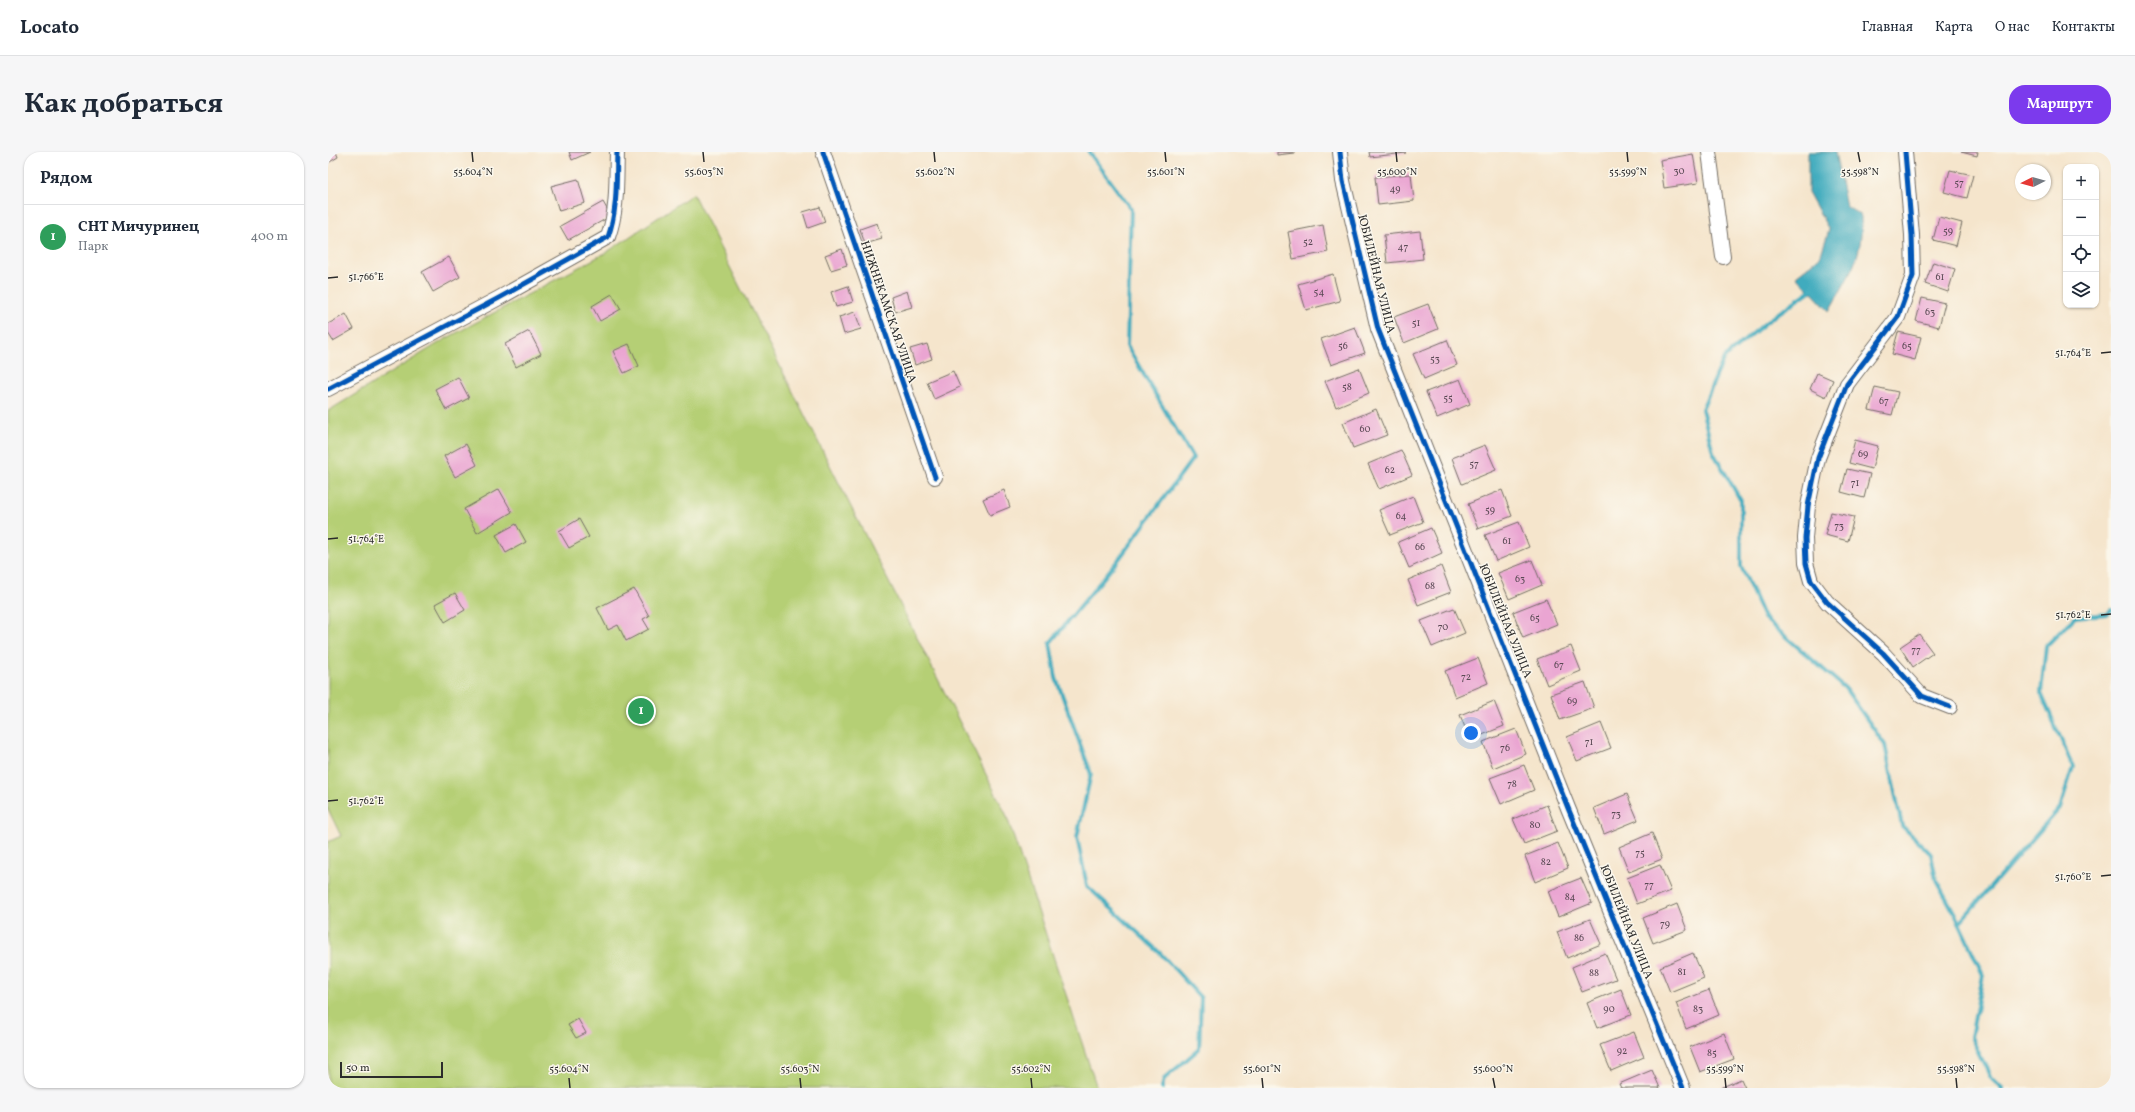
<!DOCTYPE html>
<html lang="ru">
<meta charset="utf-8">
<style>
body{margin:0;font-family:Vollkorn,serif;background:#f6f6f7;color:#1f2937}
.controls{position:absolute;right:12px;top:12px;display:grid;overflow:hidden;border-radius:8px;box-shadow:0 1px 3px #0004}
.controls button{width:36px;height:36px;display:grid;place-items:center;padding:0;border:0;border-bottom:1px solid #e0e1e3;background:#fff;color:#1f2937;font:20px sans-serif}
.compass{position:absolute;left:1687px;top:12px;width:36px;height:36px;border-radius:50%;background:#fff;box-shadow:0 1px 3px #0004;rotate:264deg}
.scale{position:absolute;left:12px;bottom:10px;width:103px;box-sizing:border-box;padding-left:4px;border:2px solid #2b2b2b;border-top:0;font-size:11px;line-height:14px;white-space:nowrap;color:#2b2b2b;-webkit-text-stroke:3px #fbf7ec;paint-order:stroke}
.you{position:absolute;left:1143px;top:581px;width:14px;height:14px;margin:-10px;border:3px solid #fff;border-radius:50%;background:#1a73e8;box-shadow:0 0 0 6px #1a73e833}
.badge{display:grid;place-items:center;width:26px;height:26px;border-radius:50%;background:#7c3aed;color:#fff;font-size:13px;font-weight:700}
.pin{position:absolute;translate:-50% -50%;border:2px solid #fff;box-shadow:0 1px 4px #0006}
.list{margin:0;padding:0;list-style:none}
h2{display:flex;justify-content:space-between;align-items:center;height:52px;margin:0;padding:0 16px;font-size:17px}
h2 small{font-size:13px;font-weight:400;color:#747a83}
.list li{display:grid;grid-template-columns:26px 1fr auto;gap:12px;align-items:center;box-sizing:border-box;height:64px;padding:0 16px;border-top:1px solid #e0e1e3}
.list b{display:block;font-size:15px;white-space:nowrap}
.list p{margin:0;font-size:13px;white-space:nowrap;color:#747a83}
.list em{font-size:13px;font-style:normal;color:#747a83}
.icon{flex:none;width:22px;height:22px;fill:none;stroke:currentColor;stroke-width:2;stroke-linecap:round;stroke-linejoin:round}
.map{position:relative;flex:none;width:1783px;height:936px;overflow:hidden;border-radius:16px}
header{display:flex;align-items:center;gap:24px;box-sizing:border-box;height:56px;padding:0 20px;background:#fff;border-bottom:1px solid #e0e1e3}
header strong{font-size:19px}
nav{display:flex;gap:22px;margin-inline-start:auto;font-size:14px}
.intro{display:flex;align-items:center;justify-content:space-between;box-sizing:border-box;height:96px;padding:0 24px}
h1{margin:0;font-size:28px}
.button{padding:10px 18px;border-radius:16px;background:#7c3aed;color:#fff;font-size:14px;font-weight:700}
main{display:flex;gap:24px;padding:0 24px}
aside{flex:1;background:#fff;border-radius:16px;box-shadow:0 1px 3px #0004}
.map>svg:first-child{display:block}
.green{fill:#b5cf75;stroke:#707d50}
.water{fill:#3fabbe;stroke:#356b74}
.lines{fill:none;stroke-linecap:round;stroke-linejoin:round}
.stream{stroke:#3fabbe;stroke-width:4}
.building{fill:#eaa5d2}
.street-casing{stroke:#726c63;stroke-width:16}
.street{stroke:#fff;stroke-width:14}
.cycleway-casing{stroke:#fbf7ec;stroke-width:8}
.cycleway{stroke:#0057b8;stroke-width:5}
.ticks{fill:none;stroke:#2b2b2b;stroke-width:1.5}
.labels{text-anchor:middle;dominant-baseline:central;stroke-width:3;stroke-linejoin:round;paint-order:stroke}
.number-label{font-size:10px;fill:#5b4a55}
.street-label{font-size:12px;fill:#2b2b2b;stroke:#fbf7ec}
.ticks-label{font-size:10px;text-anchor:middle;fill:#2b2b2b;stroke:#fbf7ec;stroke-width:3;stroke-linejoin:round;paint-order:stroke}
</style>
<header>
<strong>Locato</strong>
<nav><a>Главная</a><a>Карта</a><a>О нас</a><a>Контакты</a></nav>
</header>
<div class="intro"><h1>Как добраться</h1><a class="button">Маршрут</a></div>
<main>
<aside>
<h2>Рядом<small></small></h2>
<ul class="list">
<li><span class="badge" style="background:#2e9e5b">1</span><div><b>СНТ Мичуринец</b><p>Парк</p></div><em>400 m</em></li>
</ul>
</aside>
<div class="map">
<svg width="1783" height="936" viewBox="0 0 1783 936">
<rect width="100%" height="100%" fill="#fbf7ec"/>
<filter id="ink" filterUnits="userSpaceOnUse"><feTurbulence type="fractalNoise" baseFrequency=".025" numOctaves="2"/><feDisplacementMap in="SourceGraphic" scale="8" xChannelSelector="R" yChannelSelector="G"/><feConvolveMatrix kernelMatrix="1 2 1 2 8 2 1 2 1" color-interpolation-filters="sRGB"/></filter>
<filter id="wash" filterUnits="userSpaceOnUse"><feTurbulence type="fractalNoise" baseFrequency=".012" numOctaves="4" result="noise"/><feDisplacementMap in="SourceGraphic" scale="16" xChannelSelector="R" yChannelSelector="G"/><feGaussianBlur stdDeviation="0.9" result="paint"/><feColorMatrix in="noise" values="0 0 0 0 0 0 0 0 0 0 0 0 0 0 0 0 0 1.4 0 .05"/><feComposite in="paint" operator="in"/></filter>
<g filter="url(#wash)">
<rect width="100%" height="100%" fill="#f5e5cc"/>
<!-- green -->
<polygon class="green" points="365,42 678,662 769,936 0,936 0,690 13,684 0,657 0,259 119,186 279,100"/>
<!-- water -->
<path class="water" d="M1480,0H1507L1518,54L1533,64C1536,106 1521,123 1501,159L1468,124L1492,105L1501,78L1480,40Z"/>
<g class="lines">
<!-- stream -->
<g class="stream">
<polyline points="761,0 803,57 799,194 865,306 791,407 722,491 728,526 763,622 749,685 759,734 832,801 873,846 871,897 836,927 834,936"/>
<polyline points="1486,136 1442,167 1396,206 1374,257 1385,300 1413,349 1413,414 1436,466 1517,536 1557,593 1574,674 1603,702 1608,728 1627,762 1655,823 1643,885 1662,924 1674,936"/>
<polyline points="1631,771 1732,656 1745,615 1713,541 1718,494 1747,465 1779,462 1783,458"/>
</g>
</g>
<g id="blocks">
<!-- building -->
<g class="building">
<polygon points="0,0 8,0 10,5 0,11"/>
<polygon points="241,0 262,0 244,8"/>
<polygon points="949,0 966,0 966,1 949,3"/>
<polygon points="1041,0 1077,0 1078,1 1042,5"/>
<polygon points="1633,0 1650,0 1649,4"/>
<polygon points="1365,2 1370,31 1336,36 1332,8"/>
<polygon points="1622,18 1645,23 1639,46 1616,40"/>
<polygon points="1083,22 1086,49 1050,53 1047,25"/>
<polygon points="250,27 257,51 231,59 223,34"/>
<polygon points="275,50 283,64 240,88 232,74"/>
<polygon points="492,55 497,70 480,76 475,60"/>
<polygon points="1611,65 1634,71 1628,94 1605,88"/>
<polygon points="549,71 554,87 537,92 532,77"/>
<polygon points="995,73 1000,100 965,107 960,80"/>
<polygon points="1092,79 1095,107 1059,111 1056,83"/>
<polygon points="514,97 519,113 503,118 497,103"/>
<polygon points="121,105 132,125 105,140 94,120"/>
<polygon points="1605,110 1627,117 1620,140 1597,132"/>
<polygon points="1005,122 1012,149 978,158 970,132"/>
<polygon points="520,134 525,150 508,155 503,140"/>
<polygon points="579,139 584,155 567,160 563,145"/>
<polygon points="284,142 293,157 272,169 264,154"/>
<polygon points="1594,146 1617,151 1611,175 1588,169"/>
<polygon points="1100,152 1110,177 1076,191 1066,165"/>
<polygon points="527,160 533,177 516,182 511,165"/>
<polygon points="18,162 26,177 5,189 0,181 0,172"/>
<polygon points="1027,175 1037,201 1003,213 993,187"/>
<polygon points="201,179 213,202 188,215 177,192"/>
<polygon points="1570,180 1593,185 1587,208 1564,202"/>
<polygon points="1119,188 1129,213 1096,227 1085,202"/>
<polygon points="301,192 311,214 296,221 285,199"/>
<polygon points="599,192 604,207 587,213 582,197"/>
<polygon points="1031,216 1041,241 1008,255 997,229"/>
<polygon points="625,219 632,235 606,247 599,230"/>
<polygon points="1489,221 1505,228 1498,245 1482,237"/>
<polygon points="130,225 141,246 118,258 107,237"/>
<polygon points="1132,227 1142,252 1109,266 1098,240"/>
<polygon points="1547,235 1570,240 1564,263 1541,258"/>
<polygon points="1048,257 1059,283 1025,296 1015,271"/>
<polygon points="1527,288 1550,294 1544,317 1521,311"/>
<polygon points="138,292 149,313 127,325 116,304"/>
<polygon points="1157,293 1168,318 1134,332 1124,306"/>
<polygon points="1073,298 1084,323 1051,337 1040,312"/>
<polygon points="1519,317 1542,322 1536,346 1513,340"/>
<polygon points="171,337 184,360 149,381 136,357"/>
<polygon points="676,338 682,355 662,363 655,347"/>
<polygon points="1174,338 1184,364 1150,377 1140,352"/>
<polygon points="1085,344 1095,370 1062,383 1051,358"/>
<polygon points="1503,360 1526,365 1520,389 1497,383"/>
<polygon points="251,367 261,385 241,396 231,379"/>
<polygon points="1191,370 1201,395 1168,409 1157,383"/>
<polygon points="188,372 198,390 178,401 168,383"/>
<polygon points="1103,376 1114,401 1081,416 1070,390"/>
<polygon points="1204,408 1214,433 1181,447 1170,421"/>
<polygon points="1113,414 1123,440 1090,453 1080,428"/>
<polygon points="306,437 321,464 315,467 321,477 298,489 290,473 280,478 269,456"/>
<polygon points="127,441 137,458 117,470 107,452"/>
<polygon points="1218,447 1229,472 1195,486 1185,460"/>
<polygon points="1126,456 1137,481 1104,495 1093,469"/>
<polygon points="1591,482 1605,501 1585,515 1572,495"/>
<polygon points="1243,494 1253,519 1219,533 1209,507"/>
<polygon points="1150,506 1160,531 1127,545 1117,519"/>
<polygon points="1257,530 1266,556 1232,568 1223,542"/>
<polygon points="1166,549 1176,574 1142,588 1132,563"/>
<polygon points="1273,571 1283,596 1249,609 1239,585"/>
<polygon points="1188,577 1198,602 1165,616 1155,590"/>
<polygon points="1196,613 1206,638 1173,652 1162,626"/>
<polygon points="1299,642 1310,668 1276,682 1266,656"/>
<polygon points="1219,653 1229,679 1196,692 1185,667"/>
<polygon points="1324,681 1334,707 1301,720 1291,695"/>
<polygon points="1230,691 1240,716 1207,730 1197,704"/>
<polygon points="1332,713 1343,739 1309,752 1299,726"/>
<polygon points="1253,726 1264,751 1230,765 1220,739"/>
<polygon points="1349,752 1359,778 1325,791 1315,766"/>
<polygon points="1262,767 1273,792 1239,806 1229,780"/>
<polygon points="1277,801 1288,827 1254,840 1244,815"/>
<polygon points="1365,801 1376,826 1342,840 1332,815"/>
<polygon points="1293,837 1303,863 1269,876 1259,851"/>
<polygon points="1381,838 1391,863 1358,877 1348,851"/>
<polygon points="250,867 258,881 248,886 240,873"/>
<polygon points="1306,880 1316,905 1283,919 1272,893"/>
<polygon points="1396,881 1406,907 1372,920 1362,895"/>
<polygon points="1324,918 1332,936 1293,936 1291,932"/>
<polygon points="1413,927 1417,936 1392,936"/>
</g>
</g>
</g>
<g filter="url(#ink)">
<use href="#blocks" fill-opacity="0" stroke="#726c63" stroke-width="1"/>
<g class="lines">
<defs>
<g id="street">
<polyline points="495,0 607,325"/>
<polyline points="1012,0 1015,29 1050,177 1240,656 1355,936"/>
<polyline points="1381,0 1395,105"/>
<polyline points="1577,0 1584,83 1585,124 1570,165 1519,232 1490,306 1480,354 1477,386 1478,411 1483,429 1499,450 1555,501 1594,544 1622,555"/>
<path d="M0,237L171,146L280,85C290,57 288,29 289,0"/>
</g>
</defs>
<!-- street casing -->
<use href="#street" class="street-casing"/>
<!-- street -->
<use href="#street" class="street"/>
<defs>
<g id="cycleway">
<polyline points="495,0 607,325"/>
<polyline points="1012,0 1015,29 1050,177 1240,656 1355,936"/>
<polyline points="1577,0 1584,83 1585,124 1570,165 1519,232 1490,306 1480,354 1477,386 1478,411 1483,429 1499,450 1555,501 1594,544 1622,555"/>
<path d="M0,237L171,146L280,85C290,57 288,29 289,0"/>
</g>
</defs>
<!-- cycleway casing -->
<use href="#cycleway" class="cycleway-casing"/>
<!-- cycleway -->
<use href="#cycleway" class="cycleway"/>
</g>
</g>
<!-- ticks -->
<path class="ticks" d="M144,0L145,10M375,0L376,10M606,0L607,10M837,0L838,10M1068,0L1069,10M1299,0L1300,10M1530,0L1532,10M0,126L10,125M1773,201L1783,200M0,387L10,386M1773,463L1783,462M0,649L10,648M1773,724L1783,723M241,926L242,936M472,926L473,936M703,926L704,936M934,926L935,936M1165,926L1167,936M1397,926L1398,936M1628,926L1629,936"/>
<g class="labels">
<!-- number labels -->
<g class="number-label">
<text x="1351" y="19">30</text>
<text x="1631" y="31">57</text>
<text x="1067" y="37">49</text>
<text x="1620" y="79">59</text>
<text x="980" y="90">52</text>
<text x="1075" y="95">47</text>
<text x="1612" y="125">61</text>
<text x="991" y="140">54</text>
<text x="1602" y="160">63</text>
<text x="1088" y="171">51</text>
<text x="1015" y="194">56</text>
<text x="1579" y="194">65</text>
<text x="1107" y="207">53</text>
<text x="1019" y="235">58</text>
<text x="1120" y="246">55</text>
<text x="1556" y="249">67</text>
<text x="1037" y="277">60</text>
<text x="1535" y="302">69</text>
<text x="1146" y="312">57</text>
<text x="1062" y="318">62</text>
<text x="1527" y="331">71</text>
<text x="1162" y="358">59</text>
<text x="1073" y="364">64</text>
<text x="1511" y="374">73</text>
<text x="1179" y="389">61</text>
<text x="1092" y="395">66</text>
<text x="1192" y="427">63</text>
<text x="1102" y="434">68</text>
<text x="1207" y="466">65</text>
<text x="1115" y="475">70</text>
<text x="1588" y="498">77</text>
<text x="1231" y="513">67</text>
<text x="1138" y="525">72</text>
<text x="1244" y="549">69</text>
<text x="1261" y="590">71</text>
<text x="1177" y="596">76</text>
<text x="1184" y="632">78</text>
<text x="1288" y="662">73</text>
<text x="1207" y="673">80</text>
<text x="1312" y="701">75</text>
<text x="1218" y="710">82</text>
<text x="1321" y="733">77</text>
<text x="1242" y="745">84</text>
<text x="1337" y="772">79</text>
<text x="1251" y="786">86</text>
<text x="1354" y="820">81</text>
<text x="1266" y="821">88</text>
<text x="1281" y="857">90</text>
<text x="1370" y="857">83</text>
<text x="1294" y="899">92</text>
<text x="1384" y="901">85</text>
</g>
<!-- street labels -->
<g class="street-label">
<text transform="translate(1048 122) rotate(76)">ЮБИЛЕЙНАЯ УЛИЦА</text>
<text transform="translate(560 160) rotate(71)">НИЖНЕКАМСКАЯ УЛИЦА</text>
<text transform="translate(1177 469) rotate(68)">ЮБИЛЕЙНАЯ УЛИЦА</text>
<text transform="translate(1298 770) rotate(68)">ЮБИЛЕЙНАЯ УЛИЦА</text>
</g>
</g>
<g class="ticks-label">
<text x="145" y="23">55.604°N</text>
<text x="376" y="23">55.603°N</text>
<text x="607" y="23">55.602°N</text>
<text x="838" y="23">55.601°N</text>
<text x="1069" y="23">55.600°N</text>
<text x="1300" y="23">55.599°N</text>
<text x="1532" y="23">55.598°N</text>
<text x="38" y="128">51.766°E</text>
<text x="1745" y="204">51.764°E</text>
<text x="38" y="390">51.764°E</text>
<text x="1745" y="466">51.762°E</text>
<text x="38" y="652">51.762°E</text>
<text x="1745" y="728">51.760°E</text>
<text x="241" y="920">55.604°N</text>
<text x="472" y="920">55.603°N</text>
<text x="703" y="920">55.602°N</text>
<text x="934" y="920">55.601°N</text>
<text x="1165" y="920">55.600°N</text>
<text x="1397" y="920">55.599°N</text>
<text x="1628" y="920">55.598°N</text>
</g>
</svg>
<div class="controls">
<button>+</button>
<button>−</button>
<button><svg class="icon" aria-label="locate" viewBox="0 0 24 24"><circle cx="12" cy="12" r="6"/><path d="M12 2v4M12 18v4M2 12h4M18 12h4"/></svg></button>
<button><svg class="icon" aria-label="layers" viewBox="0 0 24 24"><path d="M12 4l9 5-9 5-9-5zM3 14l9 5 9-5"/></svg></button>
</div>
<svg class="compass" viewBox="-18 -18 36 36"><path d="M0-13l5 13h-10z" fill="#e53935"/><path d="M0 13l5-13h-10z" fill="#747a83"/></svg>
<div class="scale">50 m</div>
<div class="you"></div>
<div class="pin badge" style="left:313px;top:559px;background:#2e9e5b">1</div>
</div>
</main>
